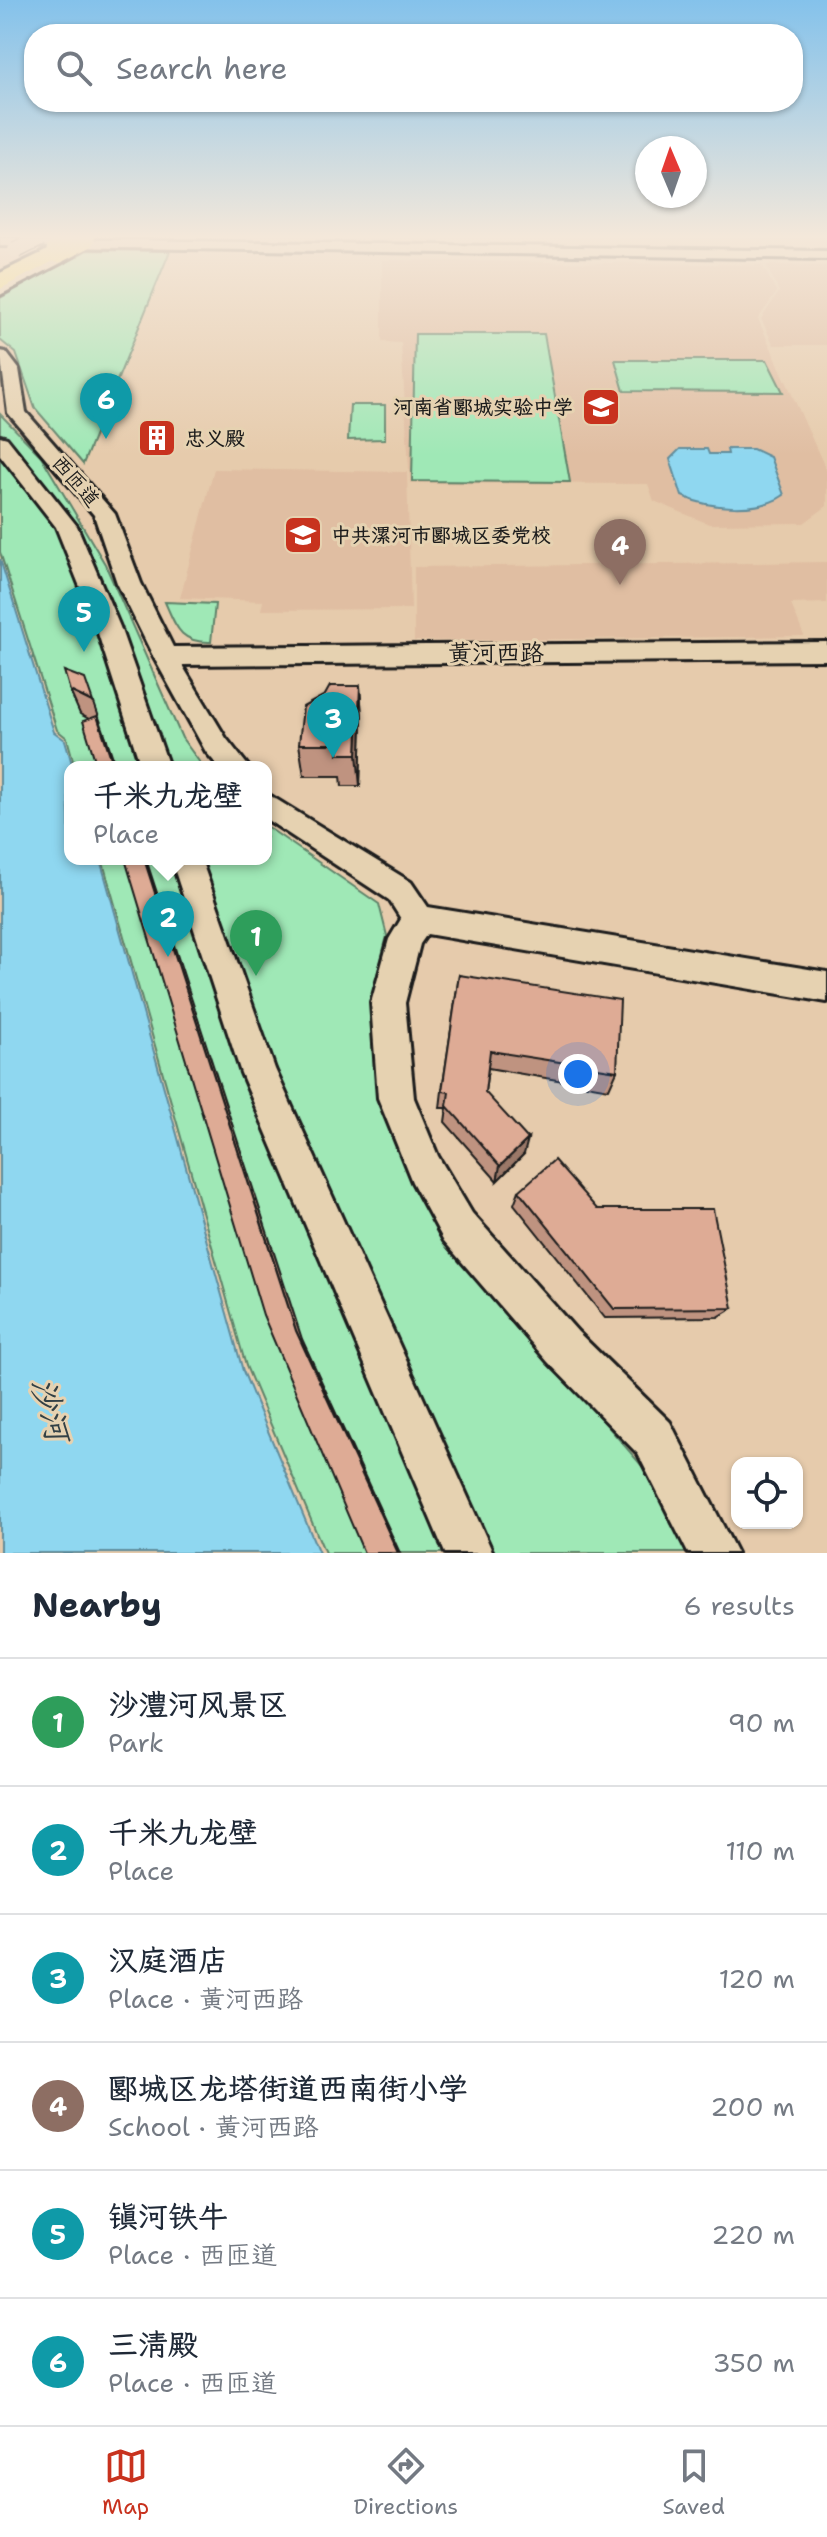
<!DOCTYPE html>
<meta charset="utf-8">
<style>
body{margin:0;font-family:"Shantell Sans","LXGW WenKai TC",sans-serif;background:#f2f2f3;color:#1f2937}
.controls{position:absolute;right:24px;bottom:24px;display:grid;overflow:hidden;border-radius:16px;box-shadow:0 2px 6px #0004}
.controls button{width:72px;height:72px;display:grid;place-items:center;padding:0;border:0;border-bottom:2px solid #e0e1e3;background:#fff;color:#1f2937;font:40px sans-serif}
.compass{position:absolute;left:635px;top:136px;width:72px;height:72px;border-radius:50%;background:#fff;box-shadow:0 2px 6px #0004;rotate:358deg}
.you{position:absolute;left:578px;top:1074px;width:28px;height:28px;margin:-20px;border:6px solid #fff;border-radius:50%;background:#1a73e8;box-shadow:0 0 0 12px #1a73e833}
.badge{display:grid;place-items:center;width:52px;height:52px;border-radius:50%;background:#c8321e;color:#fff;font-size:26px;font-weight:700}
.pin{position:absolute;translate:-50% -66px;filter:drop-shadow(0 2px 4px #0008)}
.pin::after{content:'';position:absolute;top:42px;width:28px;height:24px;background:inherit;clip-path:polygon(0 0,100% 0,50% 100%)}
.popup{position:absolute;left:64px;top:761px;width:208px;height:104px;box-sizing:border-box;display:grid;place-content:center;border-radius:16px;background:#fff;filter:drop-shadow(0 2px 6px #0005);font-size:26px;white-space:nowrap;color:#747a83}
.popup b{font-size:30px;color:#1f2937}
.popup::after{content:'';position:absolute;left:50%;top:100%;margin-left:-16px;border:16px solid transparent;border-top-color:#fff}
.list{margin:0;padding:0;list-style:none}
h2{display:flex;justify-content:space-between;align-items:center;height:104px;margin:0;padding:0 32px;font-size:34px}
h2 small{font-size:26px;font-weight:400;color:#747a83}
.list li{display:grid;grid-template-columns:52px 1fr auto;gap:24px;align-items:center;box-sizing:border-box;height:128px;padding:0 32px;border-top:2px solid #e0e1e3}
.list b{display:block;font-size:30px;white-space:nowrap}
.list p{margin:0;font-size:26px;white-space:nowrap;color:#747a83}
.list em{font-size:26px;font-style:normal;color:#747a83}
.icon{flex:none;width:44px;height:44px;fill:none;stroke:currentColor;stroke-width:2;stroke-linecap:round;stroke-linejoin:round}
.map{position:relative;flex:none;width:827px;height:1553px;overflow:hidden}
.search{position:absolute;background:#fff;box-shadow:0 2px 6px #0004;left:24px;right:24px;top:24px;height:88px;display:flex;align-items:center;gap:20px;box-sizing:border-box;padding:0 28px;border-radius:32px;color:#747a83;font-size:30px}
.sheet{height:872px;background:#fff}
nav{display:flex;justify-content:space-around;align-items:center;box-sizing:border-box;height:112px;border-top:2px solid #e0e1e3;background:#fff;font-size:22px;color:#747a83}
nav a{display:grid;justify-items:center;gap:4px}
nav .on{color:#c8321e}
.map>svg:first-child{display:block}
.built{fill:#e0bea2}
.green{fill:#9fe8b6;stroke:#5e8269;stroke-width:2}
.water{fill:#8fd7f0;stroke:#618c9b;stroke-width:2}
.lines{fill:none;stroke-linecap:round;stroke-linejoin:round}
.minor-casing{stroke:#1c1c1c;stroke-width:6}
.highway-casing{stroke:#1c1c1c;stroke-width:6}
.minor{fill:#e6d2b1;fill-rule:evenodd}
.highway{fill:#f6e281;fill-rule:evenodd}
.minor-bridge-casing{stroke:#1c1c1c;stroke-width:19;stroke-linecap:butt}
.highway-bridge-casing{stroke:#1c1c1c;stroke-width:26;stroke-linecap:butt}
.minor-bridge{stroke:#e6d2b1;stroke-width:16}
.highway-bridge{stroke:#f6e281;stroke-width:23}
.wall{fill:#bf9380;stroke:#1c1c1c;stroke-width:2}
.shaded-wall{fill:#9b7868;stroke:#1c1c1c;stroke-width:2}
.building{fill:#deab95;stroke:#1c1c1c;stroke-width:2}
.labels{text-anchor:middle;dominant-baseline:central;stroke-width:6;stroke-linejoin:round;paint-order:stroke}
.far-poi-label{font-size:20px;font-weight:bold;fill:#1c1c1c;stroke:#e6d2b1;text-anchor:start}
.far-street-label{font-size:20px;fill:#1c1c1c;stroke:#e6d2b1}
.street-label{font-size:24px;fill:#1c1c1c;stroke:#e6d2b1}
.near-water-label{font-size:32px;font-style:italic;fill:#334146;stroke:#e6d2b1}
</style>
<div class="map">
<svg width="827" height="1553" viewBox="0 0 827 1553">
<rect width="100%" height="100%" fill="#e6cbac"/>
<filter id="ink" filterUnits="userSpaceOnUse"><feTurbulence type="fractalNoise" baseFrequency=".0125" numOctaves="2"/><feDisplacementMap in="SourceGraphic" scale="16" xChannelSelector="R" yChannelSelector="G"/><feConvolveMatrix kernelMatrix="1 2 1 2 8 2 1 2 1" color-interpolation-filters="sRGB"/></filter>
<g filter="url(#ink)">
<!-- built -->
<g class="built">
<polygon points="513,238 825,238 827,242"/>
<polygon points="382,260 762,265 777,292 758,319 827,472 827,506 804,523 709,524 654,501 648,484 410,483 401,343 382,342"/>
<polygon points="766,265 827,266 827,345 774,345 761,319 779,292"/>
<polygon points="214,469 407,472 411,609 261,610 263,601 180,598"/>
<polygon points="827,562 827,603 791,604 804,636 414,641 414,567"/>
</g>
<!-- green -->
<g class="green">
<polygon points="87,250 170,251 83,464 35,408 16,353 0,340 0,298"/>
<polygon points="415,334 544,334 570,482 412,481"/>
<polygon points="615,360 767,360 783,392 624,391"/>
<polygon points="350,405 385,405 385,439 348,440"/>
<polygon points="0,414 41,456 105,564 182,738 203,767 75,767 67,738 57,730 0,552"/>
<path d="M165,602L215,604L211,642C180,643 176,627 165,602Z"/>
<polygon points="266,826 379,904 387,936 371,998 380,1101 560,1371 643,1467 687,1553 325,1553 246,1366 102,859 266,859"/>
</g>
<!-- water -->
<g class="water">
<path d="M680,449H707L709,454H728L727,449H753L770,457L784,495C759,513 710,509 682,496L670,459Z"/>
<polygon points="0,559 54,732 65,740 73,767 68,774 70,859 100,859 243,1371 319,1553 0,1553"/>
</g>
<g class="lines">
<defs>
<g id="minor">
<polygon points="0,238 827,251 827,259 0,246"/>
<polygon points="71,248 76,249 76,255 0,295 0,284"/>
<polygon points="0,351 6,352 19,369 26,412 115,514 141,583 173,647 827,642 827,660 182,665 226,738 249,767 219,767 206,752 153,656 117,583 94,515 8,413"/>
<polygon points="0,436 7,438 77,526 120,627 169,767 141,767 96,627 56,527 0,455"/>
<polygon points="266,793 411,882 428,907 827,972 827,1002 427,934 420,944 405,1003 414,1098 438,1156 472,1213 578,1332 670,1422 737,1553 688,1553 638,1454 548,1362 444,1241 412,1182 378,1098 371,1003 389,939 401,919 389,900 266,819"/>
<polygon points="171,859 201,859 275,1069 493,1553 445,1553 241,1073"/>
</g>
<polygon id="highway" points="58,245 69,251 65,255 0,289 0,273"/>
</defs>
<!-- minor casing -->
<use href="#minor" class="minor-casing"/>
<!-- highway casing -->
<use href="#highway" class="highway-casing"/>
<!-- minor -->
<use href="#minor" class="minor"/>
<!-- highway -->
<use href="#highway" class="highway"/>
<defs>
<polyline id="minor-bridge" points="16,250 40,238"/>
<polyline id="highway-bridge" points="58,251 83,238"/>
</defs>
<!-- minor-bridge casing -->
<use href="#minor-bridge" class="minor-bridge-casing"/>
<!-- highway-bridge casing -->
<use href="#highway-bridge" class="highway-bridge-casing"/>
<!-- minor-bridge -->
<use href="#minor-bridge" class="minor-bridge"/>
<!-- highway-bridge -->
<use href="#highway-bridge" class="highway-bridge"/>
</g>
<!-- wall -->
<g class="wall">
<polygon points="360,686 362,719 360,786 342,786 341,776 304,776 299,744"/>
<polygon points="70,691 94,703 107,740 89,719 80,714"/>
<polygon points="459,975 617,1071 609,1089 488,1068 485,1092 524,1154 497,1181 445,1122 447,1108 440,1108 442,1091"/>
<polygon points="519,1191 597,1209 733,1308 718,1317 605,1318 514,1204"/>
</g>
<!-- shaded-wall -->
<g class="shaded-wall">
<polygon points="360,686 362,719 360,786 357,754"/>
<polygon points="97,716 107,740 116,767 114,767"/>
<polygon points="144,859 146,859 302,1339 400,1553 398,1553 296,1331"/>
<polygon points="528,1139 524,1154 497,1181 500,1166"/>
</g>
<!-- building -->
<g class="building">
<polygon points="64,671 85,679 93,702 70,691"/>
<polygon points="330,686 360,686 357,754 338,754 339,744 299,744 303,707 325,695"/>
<polygon points="97,716 114,767 97,767 83,721"/>
<polygon points="125,859 144,859 296,1331 398,1553 364,1553 263,1315"/>
<polygon points="459,975 620,1000 617,1071 490,1051 485,1092 528,1139 500,1166 447,1106 449,1092 442,1091"/>
<polygon points="554,1160 597,1209 713,1209 733,1308 614,1309 519,1191"/>
</g>
</g>
<!-- sky -->
<linearGradient id="sky" x2="0" y2="1"><stop stop-color="#84c2eb"/><stop offset="0.52" stop-color="#f4e8da"/><stop offset="1" stop-color="#f4e8da" stop-opacity="0"/></linearGradient>
<rect width="827" height="455" fill="url(#sky)"/>
<!-- icons -->
<defs>
<symbol id="school-square" viewBox="-11 -11 22 22"><rect x="-9" y="-9" width="18" height="18" rx="4" fill="#c8321e" stroke="#e6d2b1"/><path d="M0-5L7-2L0 1L-7-2ZM-4 1L0 2.5L4 1V4Q0 6-4 4Z" fill="#fff"/></symbol>
<symbol id="building-square" viewBox="-11 -11 22 22"><rect x="-9" y="-9" width="18" height="18" rx="4" fill="#c8321e" stroke="#e6d2b1"/><path d="M-4-6H4V6H1V3H-1V6H-4ZM-2.5-4.3h1.7v1.8h-1.7ZM.8-4.3h1.7v1.8H.8ZM-2.5-1h1.7V.8h-1.7ZM.8-1h1.7V.8H.8Z" fill="#fff"/></symbol>
</defs>
<g fill-rule="evenodd">
<use href="#school-square" x="579" y="385" width="44" height="44"/>
<use href="#building-square" x="135" y="416" width="44" height="44"/>
<use href="#school-square" x="281" y="513" width="44" height="44"/>
</g>
<g class="labels">
<!-- far-poi labels -->
<g class="far-poi-label">
<text x="573" y="407" text-anchor="end">河南省郾城实验中学</text>
<text x="185" y="438">忠义殿</text>
<text x="331" y="535">中共漯河市郾城区委党校</text>
</g>
<!-- far-street labels -->
<g class="far-street-label">
<text transform="translate(76 481) rotate(49)">西匝道</text>
</g>
<!-- street labels -->
<g class="street-label">
<text x="496" y="653">黄河西路</text>
</g>
<!-- near-water labels -->
<g class="near-water-label">
<text transform="translate(51 1409) rotate(75)">沙河</text>
</g>
</g>
</svg>
<div class="controls">
<button><svg class="icon" aria-label="locate" viewBox="0 0 24 24"><circle cx="12" cy="12" r="6"/><path d="M12 2v4M12 18v4M2 12h4M18 12h4"/></svg></button>
</div>
<svg class="compass" viewBox="-18 -18 36 36"><path d="M0-13l5 13h-10z" fill="#e53935"/><path d="M0 13l5-13h-10z" fill="#747a83"/></svg>
<div class="you"></div>
<div class="pin badge" style="left:256px;top:976px;background:#2e9e5b">1</div>
<div class="pin badge" style="left:168px;top:957px;background:#0f9aa8">2</div>
<div class="popup"><b>千米九龙壁</b>Place</div>
<div class="pin badge" style="left:333px;top:758px;background:#0f9aa8">3</div>
<div class="pin badge" style="left:620px;top:585px;background:#8d6e63">4</div>
<div class="pin badge" style="left:84px;top:652px;background:#0f9aa8">5</div>
<div class="pin badge" style="left:106px;top:439px;background:#0f9aa8">6</div>
<div class="search"><svg class="icon" aria-label="search" viewBox="0 0 24 24"><circle cx="10" cy="10" r="6"/><path d="M15 15l6 6"/></svg>Search here</div>
</div>
<section class="sheet">
<h2>Nearby<small>6 results</small></h2>
<ul class="list">
<li><span class="badge" style="background:#2e9e5b">1</span><div><b>沙澧河风景区</b><p>Park</p></div><em>90 m</em></li>
<li><span class="badge" style="background:#0f9aa8">2</span><div><b>千米九龙壁</b><p>Place</p></div><em>110 m</em></li>
<li><span class="badge" style="background:#0f9aa8">3</span><div><b>汉庭酒店</b><p>Place · 黄河西路</p></div><em>120 m</em></li>
<li><span class="badge" style="background:#8d6e63">4</span><div><b>郾城区龙塔街道西南街小学</b><p>School · 黄河西路</p></div><em>200 m</em></li>
<li><span class="badge" style="background:#0f9aa8">5</span><div><b>镇河铁牛</b><p>Place · 西匝道</p></div><em>220 m</em></li>
<li><span class="badge" style="background:#0f9aa8">6</span><div><b>三清殿</b><p>Place · 西匝道</p></div><em>350 m</em></li>
</ul>
</section>
<nav>
<a class="on"><svg class="icon" aria-label="map" viewBox="0 0 24 24"><path d="M3 6l6-2 6 2 6-2v14l-6 2-6-2-6 2zM9 4v14M15 6v14"/></svg>Map</a>
<a><svg class="icon" aria-label="directions" viewBox="0 0 24 24"><path d="M12 3l9 9-9 9-9-9zM9 14v-3h6M13 9l2 2-2 2"/></svg>Directions</a>
<a><svg class="icon" aria-label="saved" viewBox="0 0 24 24"><path d="M7 4h10v16l-5-4-5 4z"/></svg>Saved</a>
</nav>
